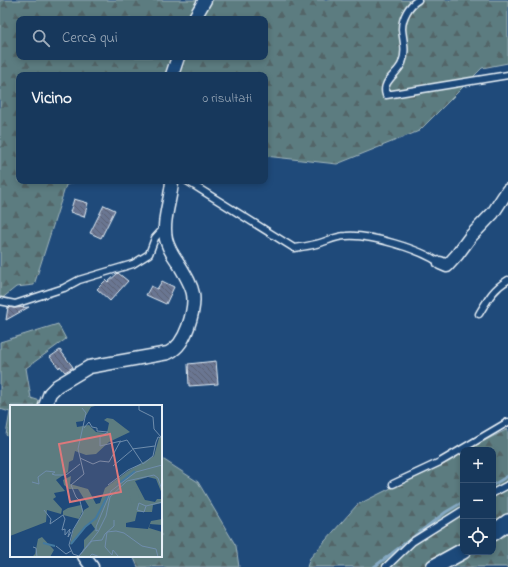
<!DOCTYPE html>
<html lang="it">
<meta charset="utf-8">
<style>
body{margin:0;font-family:"Indie Flower",sans-serif;background:#244365;color:#f1f3f6}
.controls{position:absolute;right:12px;bottom:12px;display:grid;overflow:hidden;border-radius:8px;box-shadow:0 2px 6px #0003}
.controls button{width:36px;height:36px;display:grid;place-items:center;padding:0;border:0;border-bottom:1px solid #365272;background:#17385c;color:#f1f3f6;font:20px sans-serif}
.list{margin:0;padding:0;list-style:none}
h2{display:flex;justify-content:space-between;align-items:center;height:52px;margin:0;padding:0 16px;font-size:17px}
h2 small{font-size:13px;font-weight:400;color:#9eacbb}
.icon{flex:none;width:22px;height:22px;fill:none;stroke:currentColor;stroke-width:2;stroke-linecap:round;stroke-linejoin:round}
.map{position:relative;flex:none;width:508px;height:567px;overflow:hidden}
.search{position:absolute;background:#17385c;box-shadow:0 2px 6px #0003;left:16px;top:16px;width:252px;height:44px;display:flex;align-items:center;gap:10px;box-sizing:border-box;padding:0 14px;border-radius:8px;color:#9eacbb;font-size:15px}
.panel{position:absolute;background:#17385c;box-shadow:0 2px 6px #0003;left:16px;top:72px;width:252px;height:112px;border-radius:8px}
.map>svg:first-child{display:block}
.forest{fill:url(#forest-firs);stroke:#a2b6bc;fill-rule:evenodd}
.lines{fill:none;stroke-linecap:round;stroke-linejoin:round}
.stream{stroke:#85a9c3;stroke-width:3}
.building{fill:url(#building-back-hatch);stroke:#e8f1f8}
.service-casing{stroke:#e8f1f8;stroke-width:9}
.minor-casing{stroke:#e8f1f8;stroke-width:15}
.tertiary-casing{stroke:#e8f1f8;stroke-width:18}
.service{stroke:#1f4a7a;stroke-width:6}
.minor{stroke:#1f4a7a;stroke-width:12}
.tertiary{stroke:#1f4a7a;stroke-width:15}
.inset-river{fill:none;stroke:#43799f;stroke-width:2}
.inset-road{fill:none;stroke:#6f8dac;stroke-width:1}
.view{fill:#dd787b;fill-opacity:0.15;stroke:#dd787b;stroke-width:2}
.inset-edge{fill:none;stroke:#e8f1f8;stroke-width:2}
</style>
<div class="map">
<svg width="508" height="567" viewBox="0 0 508 567">
<defs>
<pattern id="forest-firs" width="22" height="20" patternUnits="userSpaceOnUse"><rect width="22" height="20" fill="#5c7c80"/><path d="M5 1l3.5 6h-7zM16 11l3.5 6h-7z" fill="#526568"/></pattern>
<pattern id="building-back-hatch" width="6" height="6" patternUnits="userSpaceOnUse"><rect width="6" height="6" fill="#6b7692"/><path d="M-1 5l2 2M0 0l6 6M5-1l2 2" fill="none" stroke="#5a6172"/></pattern>
</defs>
<rect width="100%" height="100%" fill="#1f4a7a"/>
<filter id="ink" filterUnits="userSpaceOnUse"><feTurbulence type="fractalNoise" baseFrequency=".025" numOctaves="2"/><feDisplacementMap in="SourceGraphic" scale="8" xChannelSelector="R" yChannelSelector="G"/><feConvolveMatrix kernelMatrix="1 2 1 2 8 2 1 2 1" color-interpolation-filters="sRGB"/></filter>
<g filter="url(#ink)">
<!-- forest -->
<g class="forest">
<path d="M0,0H508V63L482,68L419,131L337,164L265,156V75H19V181H78L66,185L34,285L16,287L0,300ZM19,19H265V57H19Z"/>
<polygon points="58,324 66,339 26,368 31,398 56,406 11,406 11,440 6,435 10,412 0,409 0,342"/>
<polygon points="508,429 508,567 307,567 310,558 357,505 463,452 463,552 493,552 493,450 466,450"/>
<polygon points="161,458 198,482 236,546 239,567 138,567 133,556 161,556"/>
</g>
<g class="lines">
<!-- stream -->
<g class="stream">
<polyline points="493,485 508,476"/>
<polyline points="374,567 446,512 463,502"/>
</g>
</g>
<!-- building -->
<g class="building">
<polygon points="74,199 88,203 84,217 70,212"/>
<polygon points="104,205 115,210 101,238 90,233"/>
<polygon points="118,273 128,281 110,301 97,289 106,280 108,282"/>
<polygon points="162,281 174,287 166,304 146,295 151,286 157,289"/>
<polygon points="8,307 14,308 29,307 6,320"/>
<polygon points="60,350 73,367 65,372 60,366 59,368 50,357"/>
<polygon points="216,361 218,384 189,386 188,364"/>
</g>
<g class="lines">
<defs>
<g id="service">
<path d="M418,0C409,5 402,18 402,29C403,41 407,51 402,63C398,74 381,81 386,95L508,75"/>
<path d="M187,181L294,248C301,247 309,246 316,244C326,242 335,236 346,236C370,234 420,249 440,263"/>
<polyline points="0,301 15,304 64,288 79,280 133,264 149,254 155,238 164,228"/>
<path d="M479,314C488,299 493,289 508,280"/>
<polyline points="393,484 440,462 508,422"/>
<polyline points="493,493 508,485"/>
<polyline points="386,567 412,542 463,510"/>
</g>
<g id="minor">
<polyline points="194,19 205,0"/>
<polyline points="172,75 178,57"/>
<polyline points="440,263 447,266 457,255 471,236 493,213 508,190"/>
<path d="M45,406L50,393L57,386L89,367L168,353C179,348 184,338 188,327C199,295 193,288 177,261C172,254 168,247 166,239C162,220 171,200 172,181"/>
<polyline points="84,556 92,567"/>
</g>
<g id="tertiary">
<polyline points="493,533 508,522"/>
<polyline points="434,567 463,551"/>
</g>
</defs>
<!-- service casing -->
<use href="#service" class="service-casing"/>
<!-- minor casing -->
<use href="#minor" class="minor-casing"/>
<!-- tertiary casing -->
<use href="#tertiary" class="tertiary-casing"/>
<!-- service -->
<use href="#service" class="service"/>
<!-- minor -->
<use href="#minor" class="minor"/>
<!-- tertiary -->
<use href="#tertiary" class="tertiary"/>
</g>
</g>
<!-- overview -->
<g transform="translate(10 405)">
<rect width="152" height="152" fill="#1f4a7a"/>
<path d="M71,100L73,105L69,114L53,110V106L58,103Z" fill="#5c7c80"/>
<path d="M0,0H89L81,2L73,16L66,17L67,22L79,20L86,27L97,28L99,18L94,15L97,13L103,14L120,27L99,37L86,49L76,50L65,46L63,55L59,57L58,67L46,75L55,86L44,88L46,92L43,94L52,104L51,109L37,105L36,117L0,131ZM149,33H152V89L146,74L138,72L125,76L135,95L145,97L147,94H152V98L143,100L142,107H127L125,116L116,118V122L138,124L141,116L152,114V120L140,119L139,123L152,127V152H69L74,143V135L85,124L80,117L60,140L63,126L74,105L79,102L68,84H59L54,80L53,75L61,71L60,79L78,84L86,99L90,98L95,83L118,66L144,51ZM32,132L44,145L40,152H22L25,149L28,134Z" fill="#5c7c80"/>
<path d="M126,82L130,96L122,99L118,84Z" fill="#5c7c80"/>
<path class="inset-river" d="M107,80L125,66M33,138L45,141M61,139L75,122L86,113L99,88"/>
<path class="inset-road" d="M129,0V5L143,12L144,24L151,32M74,23L79,17L82,22L87,23V26L98,27L90,32V41L111,36M122,44L145,41M70,53L83,59L90,56L99,57L110,37L117,35L133,59L143,51L146,37L148,32L152,33M103,61L122,45M22,77L29,79L28,72L36,66L45,67L42,69L45,70H56L70,59M98,80L118,65L131,59M136,101L134,107L127,105L129,98L136,101L152,97M34,105L41,114L40,119L53,110L55,114L52,125L55,124V130L60,124L58,132L61,127M88,125L86,126V122L101,86L126,67L152,60M97,127L106,126L114,128L132,141L146,144L148,152M97,127L95,142L102,150M59,140L63,125L73,108L70,96L66,92L61,80L74,69L68,44L76,8L72,3M59,140L63,149L69,151M46,141L56,149L61,146M23,142L26,143L27,152M102,150L103,145L108,151M69,151L88,127L96,111L100,92L117,76L144,70L148,73L152,85M69,151L82,136L92,135L95,129L104,121V115M79,152L82,149L90,152"/>
<path class="view" d="M100,29L111,87L60,97L49,39Z"/>
<rect width="152" height="152" class="inset-edge"/>
</g>
</svg>
<div class="controls">
<button>+</button>
<button>−</button>
<button><svg class="icon" aria-label="locate" viewBox="0 0 24 24"><circle cx="12" cy="12" r="6"/><path d="M12 2v4M12 18v4M2 12h4M18 12h4"/></svg></button>
</div>
<div class="search"><svg class="icon" aria-label="search" viewBox="0 0 24 24"><circle cx="10" cy="10" r="6"/><path d="M15 15l6 6"/></svg>Cerca qui</div>
<section class="panel">
<h2>Vicino<small>0 risultati</small></h2>
<ul class="list">
</ul>
</section>
</div>
